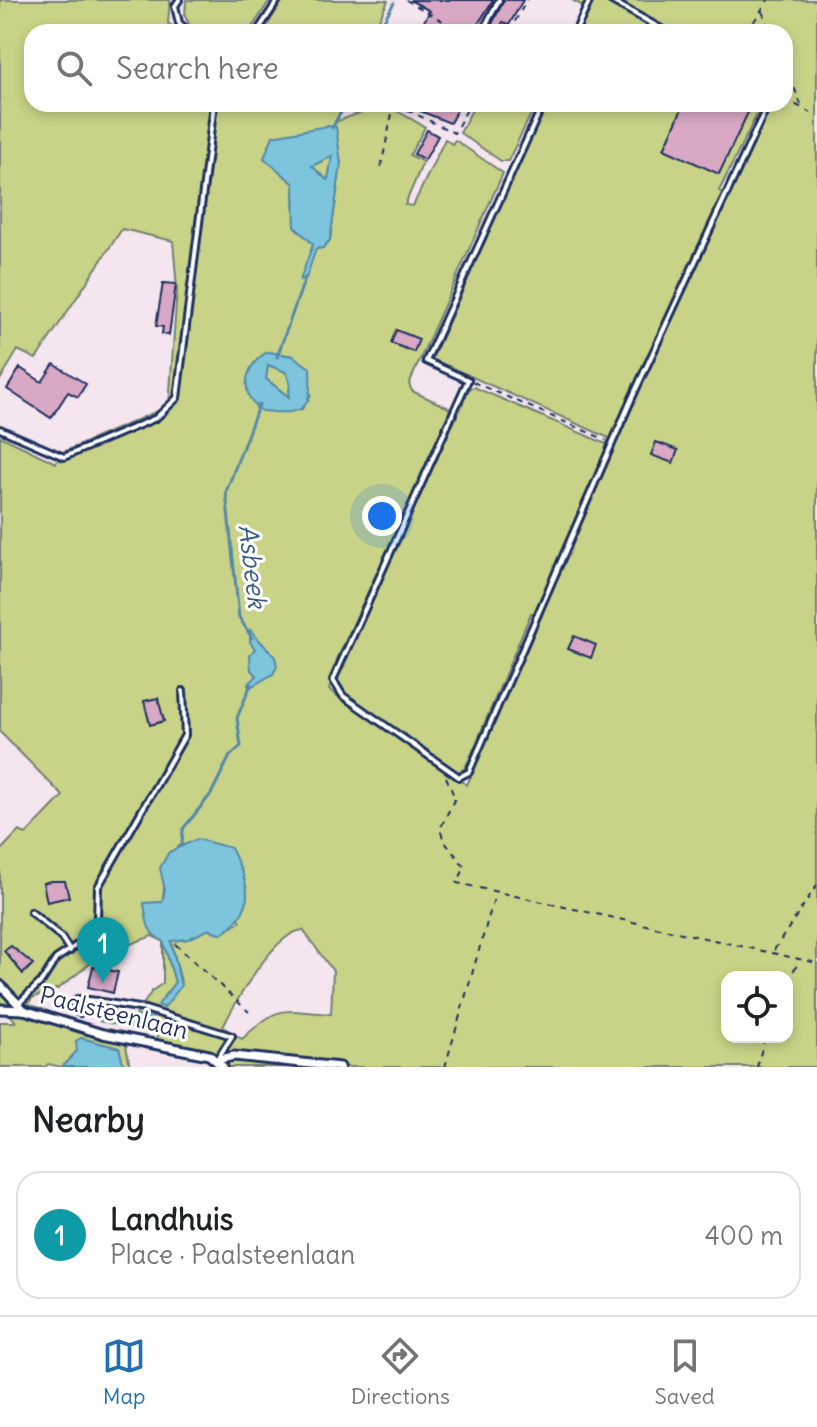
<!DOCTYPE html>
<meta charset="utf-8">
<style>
body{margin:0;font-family:Delius,sans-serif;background:#f6f6f6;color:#202124}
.controls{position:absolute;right:24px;bottom:24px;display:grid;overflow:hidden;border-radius:16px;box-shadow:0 4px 12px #0003}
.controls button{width:72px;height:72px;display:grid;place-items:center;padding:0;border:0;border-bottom:2px solid #e0e0e0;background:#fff;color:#202124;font:40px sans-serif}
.you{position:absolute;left:382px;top:516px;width:28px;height:28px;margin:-20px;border:6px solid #fff;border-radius:50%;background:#1a73e8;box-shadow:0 0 0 12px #1a73e833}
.badge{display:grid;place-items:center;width:52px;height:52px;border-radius:50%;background:#1f6fb2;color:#fff;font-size:26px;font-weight:700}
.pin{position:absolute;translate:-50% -66px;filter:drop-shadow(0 2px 4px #0008)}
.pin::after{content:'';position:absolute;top:42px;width:28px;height:24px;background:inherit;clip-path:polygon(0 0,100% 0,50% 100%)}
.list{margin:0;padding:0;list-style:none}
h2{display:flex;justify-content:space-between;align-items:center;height:104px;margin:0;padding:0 32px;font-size:34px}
h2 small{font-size:26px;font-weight:400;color:#757577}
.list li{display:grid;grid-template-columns:52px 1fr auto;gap:24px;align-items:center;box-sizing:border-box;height:128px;margin:0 16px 16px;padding:0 16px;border:2px solid #e0e0e0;border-radius:24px}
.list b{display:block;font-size:30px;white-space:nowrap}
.list p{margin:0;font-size:26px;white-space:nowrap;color:#757577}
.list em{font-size:26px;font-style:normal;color:#757577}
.icon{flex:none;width:44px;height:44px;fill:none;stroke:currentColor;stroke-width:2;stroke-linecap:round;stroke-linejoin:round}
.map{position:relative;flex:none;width:817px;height:1067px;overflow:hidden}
.search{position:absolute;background:#fff;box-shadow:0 4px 12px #0003;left:24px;right:24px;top:24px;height:88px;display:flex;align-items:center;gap:20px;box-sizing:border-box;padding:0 28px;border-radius:24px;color:#757577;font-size:30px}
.sheet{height:248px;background:#fff}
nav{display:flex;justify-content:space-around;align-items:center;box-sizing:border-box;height:112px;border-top:2px solid #e0e0e0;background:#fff;font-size:22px;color:#757577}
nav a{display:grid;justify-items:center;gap:4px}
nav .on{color:#1f6fb2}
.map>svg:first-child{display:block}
.green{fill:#c8d387;stroke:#728172;stroke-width:2;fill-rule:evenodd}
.water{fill:#7cc5dd;stroke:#5589aa;stroke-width:2;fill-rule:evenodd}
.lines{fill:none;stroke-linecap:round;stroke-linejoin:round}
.stream{stroke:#5589aa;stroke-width:3}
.building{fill:#d9a8c5;stroke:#1b2f5e;stroke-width:2}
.lane-casing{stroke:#1b2f5e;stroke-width:10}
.street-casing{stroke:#1b2f5e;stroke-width:13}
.path{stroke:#1b2f5e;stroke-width:2;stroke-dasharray:6 6;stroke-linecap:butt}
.lane{stroke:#fff;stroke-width:4}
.street{stroke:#fff;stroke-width:7}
.labels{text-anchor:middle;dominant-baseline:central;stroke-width:6;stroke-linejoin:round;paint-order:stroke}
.street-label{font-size:24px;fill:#1b2f5e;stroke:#fff}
.water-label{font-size:26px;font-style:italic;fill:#385c84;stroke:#fff}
</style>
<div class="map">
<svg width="817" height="1067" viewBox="0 0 817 1067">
<rect width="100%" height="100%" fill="#f4e5ee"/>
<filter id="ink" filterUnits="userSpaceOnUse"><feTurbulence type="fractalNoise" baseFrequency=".0125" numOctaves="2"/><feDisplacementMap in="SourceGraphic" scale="16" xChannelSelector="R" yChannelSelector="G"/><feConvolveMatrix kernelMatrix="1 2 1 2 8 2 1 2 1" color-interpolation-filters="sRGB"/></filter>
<g filter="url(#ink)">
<!-- green -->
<g class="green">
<path d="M0,0H170L168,23L180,32H32V104H344L335,122L385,104L425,127L410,155L423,162L405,205L413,206L445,139L452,144L455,140L503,173L409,384L412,391L449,408L450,414L337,659L329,690L467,785L542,615L531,613L470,758L464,769L458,772L346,696L336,680L469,389L474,387L606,444L609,438L432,359L546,104H762L719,191L729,198L771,104H785V32H579L590,10L572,0H817V1067H218L213,1061L125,1040L130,1067H124L119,1048L81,1038L77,1051L62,1067L48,1064L45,1067H0V1022H16L0,1002V851L19,831L26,834L63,796L0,732V436L56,463L63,452L169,406L177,289L173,241L122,229L36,359L18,350L0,380ZM323,128L341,164L330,240L319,249L295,227L294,184L264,158L274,136ZM268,352L293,356L311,395L302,409L268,411L256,407ZM182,844L241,921L221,934L209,929L188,939L171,941L181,982L163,997L175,982L163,941L153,936L144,904L162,902C169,877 153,864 182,844ZM303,930L333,971L331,1014C280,1011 281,1003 242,1039L223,1027C235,1003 274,932 303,930ZM152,936L163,941V983L152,991L135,1017L99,1021L158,1033L157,1041L86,1025L28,1004L32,998L59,988L101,955ZM727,977H787V1037H727Z"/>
<polygon points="186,0 270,0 249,32 193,32 185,16"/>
<polygon points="283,0 383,0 388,1 373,32 263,32"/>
<polygon points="475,104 536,104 508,161 501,161 460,133"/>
<polygon points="333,156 328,179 327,180 312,166"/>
<polygon points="268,365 286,372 290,382 289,397 266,379"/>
</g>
<!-- water -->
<g class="water">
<path d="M327,126L336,127L341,164L330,240L323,248L316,249L306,278L300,280L313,244L295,227L294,184L264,158L273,136ZM332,156L328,179L327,180L312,166Z"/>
<path d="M268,352L293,356L310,368C312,412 304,415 262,411C237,395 245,363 268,352ZM268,365L286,372L290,382L289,397L266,379Z"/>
<polygon points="250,630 275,657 277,666 273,674 249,688 248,684 257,676 251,670 250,655 255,649 250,642"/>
<path d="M197,839L231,848C249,885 259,908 221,934L209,929L188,939L171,941L181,986L164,1008L158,1005L175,982L163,941C146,933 147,921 144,903L162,902L165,890L160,868L169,852Z"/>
<polygon points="146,1014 154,1017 137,1026 99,1021 125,1021"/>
<polygon points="81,1038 119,1048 124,1067 62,1067 77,1051 76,1041"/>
</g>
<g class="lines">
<!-- stream -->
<g class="stream">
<polyline points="377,32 394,3"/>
<polyline points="332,128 346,104"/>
<polyline points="277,357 305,278"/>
<polyline points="252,638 239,617 226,492 259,404"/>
<polyline points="182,846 183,829 211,794 230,756 241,746 237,718 251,684"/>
</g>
</g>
<!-- building -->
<g class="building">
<polygon points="410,0 493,0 473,32 418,32 430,11"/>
<polygon points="504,0 523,0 509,25 503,22 497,32 490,28"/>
<polygon points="403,104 460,104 450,123"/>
<polygon points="684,104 752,104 719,174 664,149"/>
<polygon points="427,130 438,136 425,160 414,154"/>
<polygon points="163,283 176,284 169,335 162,334 163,327 156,326"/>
<polygon points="396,330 419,339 414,352 391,343"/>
<polygon points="54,364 86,384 78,397 68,392 51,418 7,389 20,368 42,382"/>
<polygon points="656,442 678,450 673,463 651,455"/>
<polygon points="574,636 596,645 591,658 568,649"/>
<polygon points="158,698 164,721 150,725 144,701"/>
<polygon points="51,881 65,881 69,897 47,902 43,883"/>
<polygon points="11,946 33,964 23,974 4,951"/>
<polygon points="93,967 118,972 113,993 88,987"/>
</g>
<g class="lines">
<defs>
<g id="lane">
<polyline points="179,0 175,6 179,23 190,32"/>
<polyline points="610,0 667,32"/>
<polyline points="257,32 278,0"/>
<polyline points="482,32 499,0"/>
<polyline points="575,32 590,0"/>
<polyline points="543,104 426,361 468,380 333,680 343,696 459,777 469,772 632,398 768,104"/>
<polyline points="0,429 64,457 156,418 177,398 214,104"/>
<polyline points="31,912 61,937 70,951"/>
<polyline points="90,1000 80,1013 75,1010 74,1003 77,999 98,1001"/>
<polyline points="102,1002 145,1009 232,1036 218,1058"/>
<polyline points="18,1004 42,981 56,959 92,935 97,919 98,887 185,735 183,691"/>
</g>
<g id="street">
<polyline points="0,985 24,1010"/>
<polyline points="0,1009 24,1010 103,1034 209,1055 223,1067"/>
<polyline points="216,1060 234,1056 340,1067"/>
</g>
</defs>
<!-- lane casing -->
<use href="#lane" class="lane-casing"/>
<!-- street casing -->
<use href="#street" class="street-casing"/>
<!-- path -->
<g class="path">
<polyline points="406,0 462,32"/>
<polyline points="762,11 771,32"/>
<polyline points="509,32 527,0"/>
<polyline points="747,32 768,0"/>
<polyline points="785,66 803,109"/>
<polyline points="785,99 817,116"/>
<path d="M397,104C417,116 434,122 454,133L470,104"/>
<polyline points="381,167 394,104"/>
<polyline points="473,382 606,440"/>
<polyline points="446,777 455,798 440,829 444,841 465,867 457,883 817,963"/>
<polyline points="175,944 249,1012"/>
<polyline points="774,950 817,885"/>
<polyline points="787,981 799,962"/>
<polyline points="445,1067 495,895"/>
<polyline points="757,1067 765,1037"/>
</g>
<!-- lane -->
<use href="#lane" class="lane"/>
<!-- street -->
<use href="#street" class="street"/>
</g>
</g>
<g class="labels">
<!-- street labels -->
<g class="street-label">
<text transform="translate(114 1012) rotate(14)">Paalsteenlaan</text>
</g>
<!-- water labels -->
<g class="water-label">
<text transform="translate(253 566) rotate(83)">Asbeek</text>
</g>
</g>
</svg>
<div class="controls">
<button><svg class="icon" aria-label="locate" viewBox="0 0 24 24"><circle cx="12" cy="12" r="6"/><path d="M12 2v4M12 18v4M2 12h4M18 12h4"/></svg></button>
</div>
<div class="you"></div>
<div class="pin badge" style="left:103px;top:983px;background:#0f9aa8">1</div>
<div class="search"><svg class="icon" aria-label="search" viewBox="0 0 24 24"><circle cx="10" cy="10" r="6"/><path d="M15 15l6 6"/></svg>Search here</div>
</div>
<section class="sheet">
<h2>Nearby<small></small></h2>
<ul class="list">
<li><span class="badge" style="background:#0f9aa8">1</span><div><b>Landhuis</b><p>Place · Paalsteenlaan</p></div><em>400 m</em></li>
</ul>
</section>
<nav>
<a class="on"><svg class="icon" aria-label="map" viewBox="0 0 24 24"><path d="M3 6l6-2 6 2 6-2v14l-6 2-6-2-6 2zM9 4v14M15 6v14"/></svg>Map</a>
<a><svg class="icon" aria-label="directions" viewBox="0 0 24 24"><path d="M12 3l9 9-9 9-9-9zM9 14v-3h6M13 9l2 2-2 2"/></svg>Directions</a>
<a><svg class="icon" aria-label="saved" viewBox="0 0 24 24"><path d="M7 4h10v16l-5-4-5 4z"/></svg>Saved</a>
</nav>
